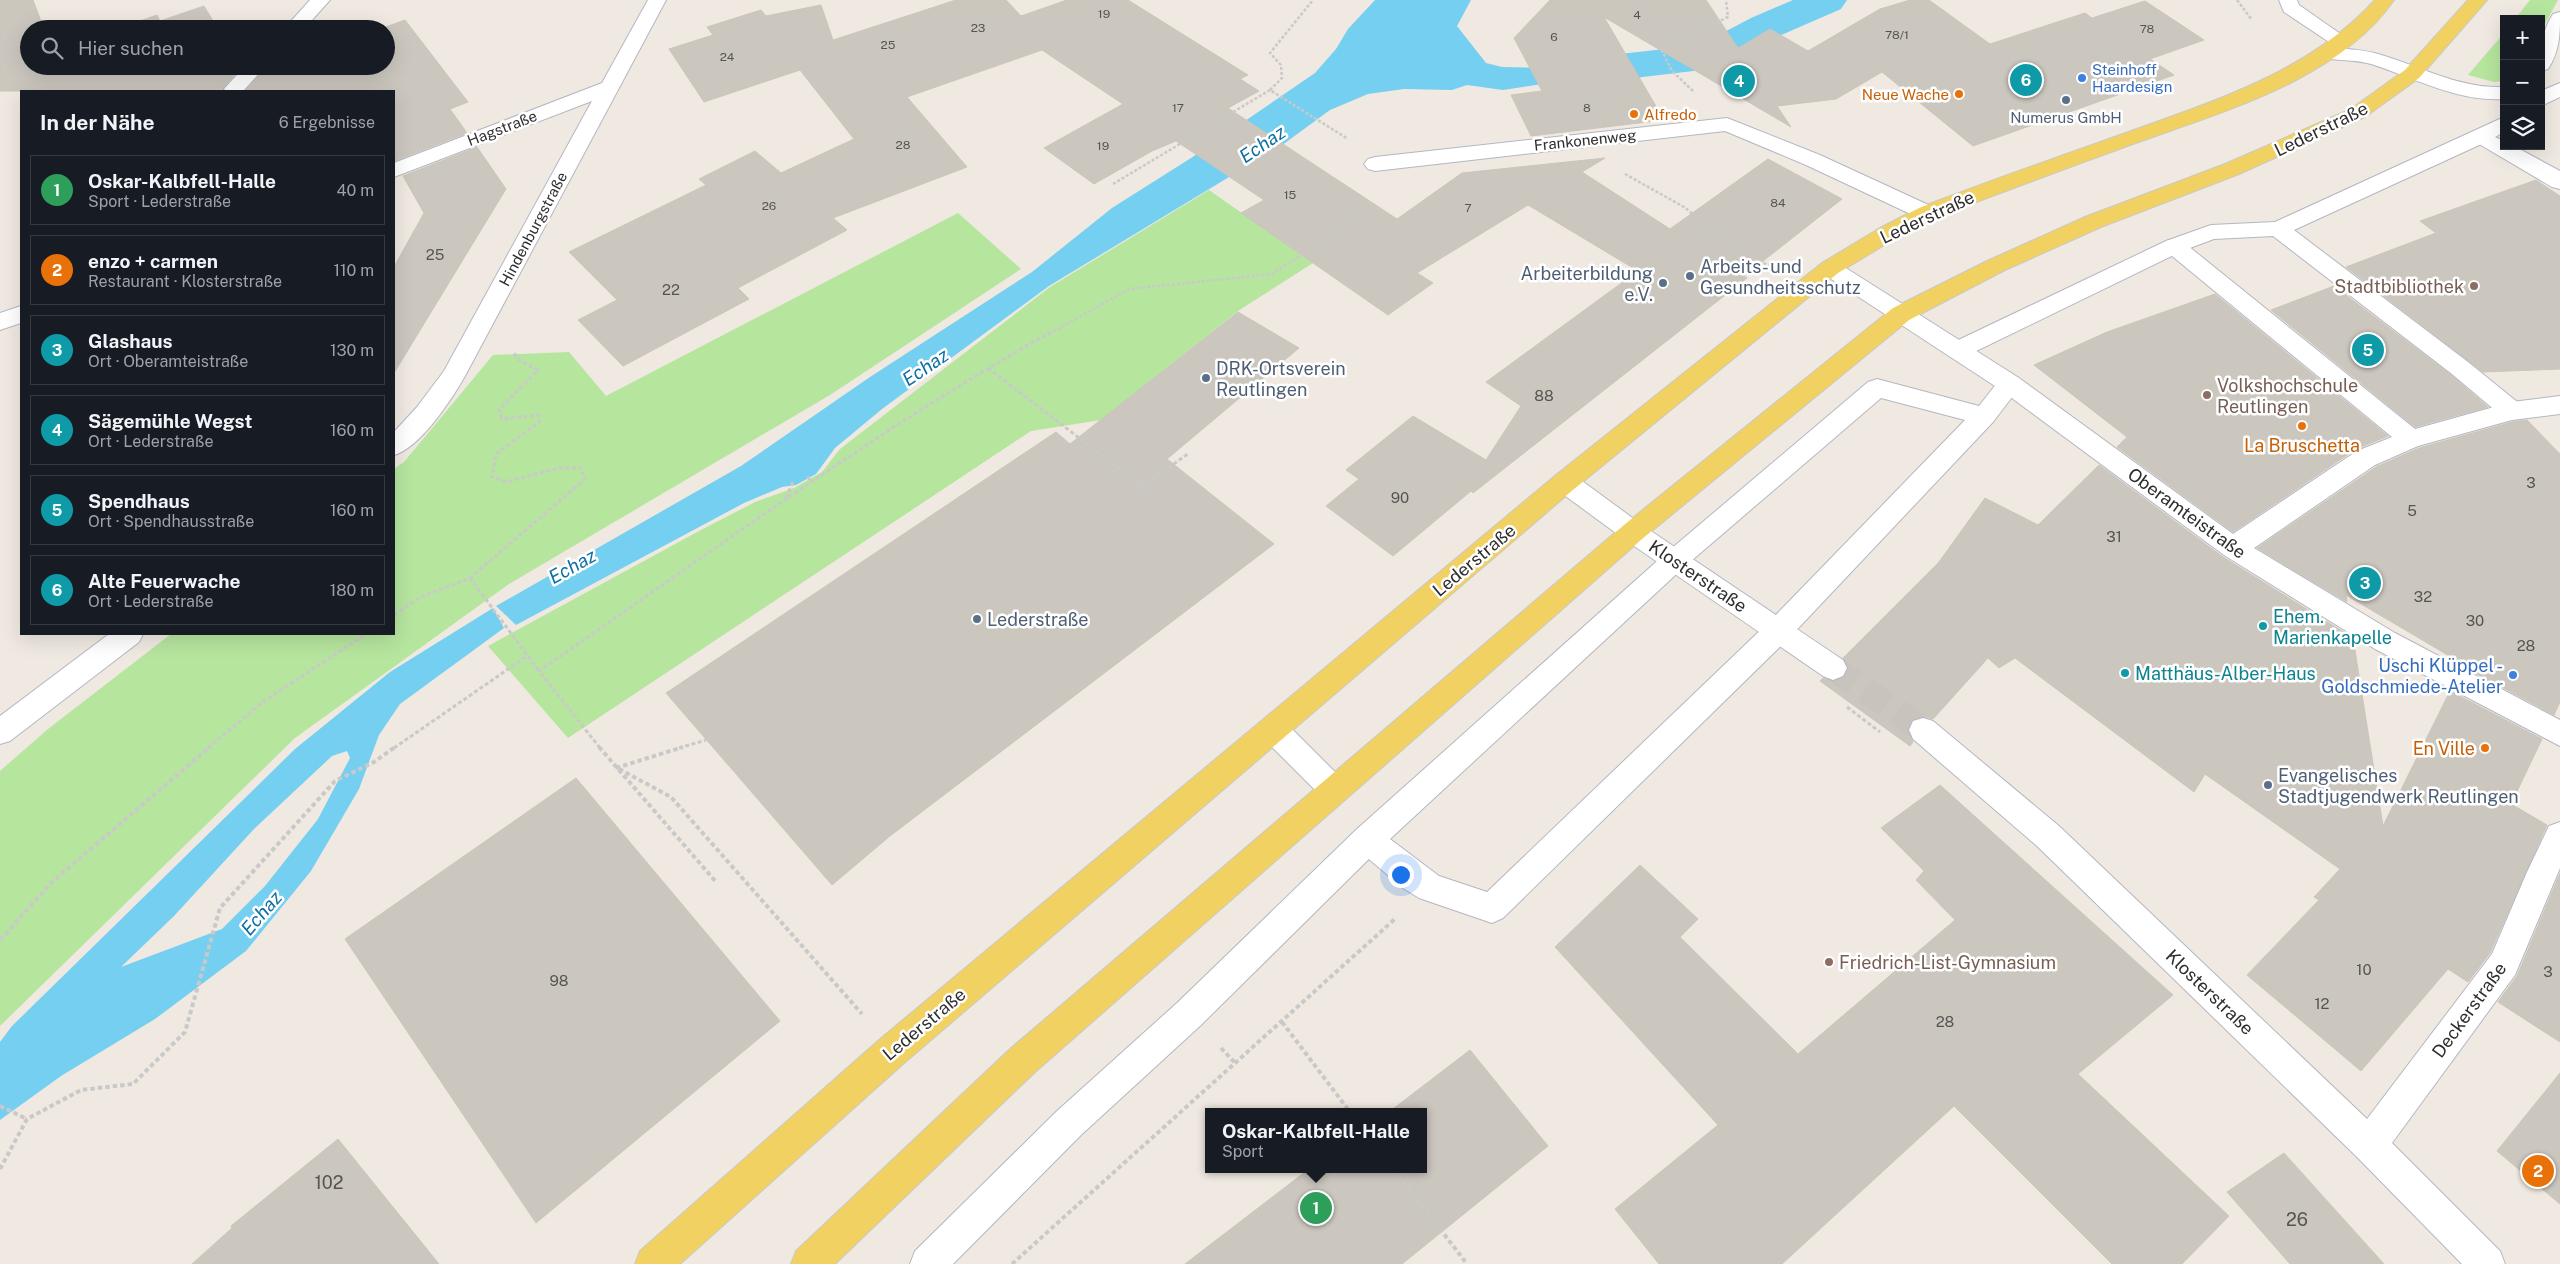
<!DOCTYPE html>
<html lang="de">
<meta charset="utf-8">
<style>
body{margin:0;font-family:"Public Sans",sans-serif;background:#20242c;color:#f1f3f6}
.controls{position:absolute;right:15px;top:15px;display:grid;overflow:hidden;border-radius:0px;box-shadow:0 5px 20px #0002}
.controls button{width:45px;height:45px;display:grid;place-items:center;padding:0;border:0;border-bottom:1px solid #363941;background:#171b24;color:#f1f3f6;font:25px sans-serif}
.you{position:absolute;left:1400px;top:874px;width:18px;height:18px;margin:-12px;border:4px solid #fff;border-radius:50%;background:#1a73e8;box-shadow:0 0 0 8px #1a73e833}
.badge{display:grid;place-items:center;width:32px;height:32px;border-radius:50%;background:#4264fb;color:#fff;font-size:16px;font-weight:700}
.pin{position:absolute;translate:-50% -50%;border:2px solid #fff;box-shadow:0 1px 5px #0006}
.popup{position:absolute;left:1205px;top:1108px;width:222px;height:65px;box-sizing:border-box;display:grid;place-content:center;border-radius:0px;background:#171b24;filter:drop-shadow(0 1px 4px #0005);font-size:16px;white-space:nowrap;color:#9ea1a6}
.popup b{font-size:19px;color:#f1f3f6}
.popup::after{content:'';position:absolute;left:50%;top:100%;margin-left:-10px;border:10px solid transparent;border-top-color:#171b24}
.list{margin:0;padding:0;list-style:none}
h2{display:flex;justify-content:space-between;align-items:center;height:65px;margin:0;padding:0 20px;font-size:21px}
h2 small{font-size:16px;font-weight:400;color:#9ea1a6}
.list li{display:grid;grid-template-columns:32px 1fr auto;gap:15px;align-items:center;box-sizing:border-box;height:70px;margin:0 10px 10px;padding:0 10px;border:1px solid #363941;border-radius:0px}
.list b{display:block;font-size:19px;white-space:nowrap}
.list p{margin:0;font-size:16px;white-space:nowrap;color:#9ea1a6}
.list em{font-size:16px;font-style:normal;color:#9ea1a6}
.icon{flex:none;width:28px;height:28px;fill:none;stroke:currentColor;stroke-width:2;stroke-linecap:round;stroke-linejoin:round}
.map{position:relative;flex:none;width:2560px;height:1264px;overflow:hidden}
.search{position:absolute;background:#171b24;box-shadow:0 5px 20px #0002;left:20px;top:20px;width:375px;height:55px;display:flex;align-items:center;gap:12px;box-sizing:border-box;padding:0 18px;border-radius:28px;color:#9ea1a6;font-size:19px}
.panel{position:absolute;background:#171b24;box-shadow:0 5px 20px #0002;left:20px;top:90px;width:375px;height:545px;border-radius:0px}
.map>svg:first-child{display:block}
.green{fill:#b6e59e}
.water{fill:#75cff0;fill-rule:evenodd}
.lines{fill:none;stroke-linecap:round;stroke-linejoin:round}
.canal{fill:#75cff0;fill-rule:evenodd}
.building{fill:#cbc7bf;stroke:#cbc5ba}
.street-tunnel{stroke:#c8c4bd;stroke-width:26;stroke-dasharray:26 13;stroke-linecap:butt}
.lane-casing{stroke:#b4b7c1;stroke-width:2}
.street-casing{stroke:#b4b7c1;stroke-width:2}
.primary-casing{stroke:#c9c9c9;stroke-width:2}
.path-far2{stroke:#c9c9c9;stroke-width:2.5;stroke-dasharray:3 2;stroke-linecap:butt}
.path-far1{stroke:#c9c9c9;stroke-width:3;stroke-dasharray:4 2.5;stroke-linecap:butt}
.path{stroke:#c9c9c9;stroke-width:4;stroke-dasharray:4.5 3;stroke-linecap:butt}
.lane{fill:#fff;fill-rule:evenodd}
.street{fill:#fff;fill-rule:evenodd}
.primary{fill:#f2d163;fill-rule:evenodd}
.shop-dot{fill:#3f7fe0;stroke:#fff;stroke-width:2}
.food-dot{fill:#e8710a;stroke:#fff;stroke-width:2}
.service-dot{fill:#5c6f8a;stroke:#fff;stroke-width:2}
.education-dot{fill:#8d6e63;stroke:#fff;stroke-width:2}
.culture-dot{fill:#0f9aa8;stroke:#fff;stroke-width:2}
.labels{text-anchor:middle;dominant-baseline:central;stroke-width:5;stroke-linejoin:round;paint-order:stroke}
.far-number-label{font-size:12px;fill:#555452}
.far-shop-label{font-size:15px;fill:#366cbe;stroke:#fff;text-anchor:start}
.far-food-label{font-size:15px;fill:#c56008;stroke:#fff;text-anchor:end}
.far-service-label{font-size:15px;fill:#4e5e75;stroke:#fff}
.far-street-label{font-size:15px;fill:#2e2e2e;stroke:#fff}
.number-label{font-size:15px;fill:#555452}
.street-label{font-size:18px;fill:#2e2e2e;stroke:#fff}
.service-label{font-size:18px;fill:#4e5e75;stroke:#fff;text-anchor:start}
.education-label{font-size:18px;fill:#785e54;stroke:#fff;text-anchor:start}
.food-label{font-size:18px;fill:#c56008;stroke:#fff}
.culture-label{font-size:18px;fill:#0d838f;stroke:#fff;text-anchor:start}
.shop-label{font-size:18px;fill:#366cbe;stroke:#fff;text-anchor:end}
.near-number-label{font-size:18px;fill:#555452}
.water-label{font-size:19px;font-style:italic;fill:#0d6fa3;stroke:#fff}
</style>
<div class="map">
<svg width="2560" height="1264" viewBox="0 0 2560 1264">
<rect width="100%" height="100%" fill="#efe9e1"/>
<!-- green -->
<g class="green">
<polygon points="2530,0 2558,0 2541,31 2541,19 2515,19"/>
<polygon points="2504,33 2504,81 2494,82 2468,75"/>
<polygon points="1209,190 1313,263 1238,311 1101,420 1031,431 568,738 488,646 699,531 755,502 794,488 822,472 840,449 1050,287"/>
<polygon points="958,213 1021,269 830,395 509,584 295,738 0,1026 0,771 48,729 171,634 394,634 394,469 404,462 493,355 569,352 606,396"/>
</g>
<!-- water -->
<g class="water">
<polygon points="1375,0 1471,0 1457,26 1486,63 1502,67 1550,68 1570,80 1503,90 1467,85 1452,90 1404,89 1368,94 1330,110 1285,143 1049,286 882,409 835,448 816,474 796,485 782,487 744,503 516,625 496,606 741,466 870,377 1032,272 1112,208 1191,158 1315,73 1336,49 1348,29"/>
<polygon points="1806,0 1840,0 1770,29 1737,48 1722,42"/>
<path d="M493,608L504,628L400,704L379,735L359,789L311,871L246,951L155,1019L61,1076L0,1120V1042L12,1026L295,749L390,672ZM347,751L350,758L318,819L265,886L222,929L121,967L174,916L254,829L332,756Z"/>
</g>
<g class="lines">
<!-- canal -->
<polygon class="canal" points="1793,0 1847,0 1841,9 1779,36 1725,65 1710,69 1567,86 1552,82 1546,73 1552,64 1567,60 1700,45 1751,18"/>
</g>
<!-- building -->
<g class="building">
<polygon points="0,0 33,0 44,29 29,29 29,66 241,67 223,88 224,91 0,91"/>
<polygon points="956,0 1006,0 1021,16 1067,0 1128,0 1248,75 1240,79 1259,91 1228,108 1397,219 1462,173 1605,158 1582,172 1670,229 1768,159 1842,199 1744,276 1747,278 1473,493 1471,491 1393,556 1326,506 1359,479 1346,470 1413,416 1486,460 1521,406 1486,382 1638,271 1528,205 1417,273 1433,283 1388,315 1241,213 1264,200 1176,141 1152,151 1094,184 1044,148 1123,104 1042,50 907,97 967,167 833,218 847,230 738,288 749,299 623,366 578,320 617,300 569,252 706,185 699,179 755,151 781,173 854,139 800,70 704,102 669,49 713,35 707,27 761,10 766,16 821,5 833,40"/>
<polygon points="1550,0 1706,0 1738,48 1770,29 1808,51 1880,9 1910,0 1929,0 1990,44 2085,13 2092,18 2145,1 2204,40 2150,59 2174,75 1973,146 1882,72 1836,99 1777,106 1791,127 1604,17 1664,120 1531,136 1511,95 1542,91 1514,38"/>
<polygon points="204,6 218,29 117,29 157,15 160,21"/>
<polygon points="405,20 468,102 450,109 467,133 394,161 394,91 245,91 268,66 386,66 386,29 380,29"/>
<polygon points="477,147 506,189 394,373 394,267 424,213 403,176"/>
<polygon points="2536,180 2560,196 2560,369 2483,372 2346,267 2436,233 2420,221"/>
<polygon points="2334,286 2451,375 2488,407 2415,427 2271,310"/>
<polygon points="2215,294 2388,436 2356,449 2233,532 2117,447 2127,437 2034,365 2107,332"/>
<polygon points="1238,312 1299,348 1167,459 1274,544 890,836 832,885 666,693 1056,432 1070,444"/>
<polygon points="2527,420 2560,454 2560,702 2554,715 2462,666 2463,664 2346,595 2347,602 2257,548 2376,467 2419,448 2512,422"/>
<polygon points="2099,465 2223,557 2353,638 2383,826 2450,691 2542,739 2511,804 2547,825 2490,953 2468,982 2448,969 2361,1071 2247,975 2319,900 2314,897 2340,869 2205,774 2194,792 2015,658 1999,668 1988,658 1933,719 1922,716 1912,719 1907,729 1913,742 1910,746 1820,681 1823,678 1834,682 1845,677 1849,667 1843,658 1939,562 1985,498 2038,525"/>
<polygon points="576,778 780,1021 536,1223 345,939"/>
<polygon points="1940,785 2173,995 2078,1074 2229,1216 2182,1264 2112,1264 1954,1106 1782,1264 1659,1264 1615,1209 1718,1125 1555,947 1640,865 1698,919 1680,937 1798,1054 1955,920 1916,880 1924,871 1881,828"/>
<polygon points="2560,873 2560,1042 2498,1002 2517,976"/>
<polygon points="1470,1050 1548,1146 1402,1264 1185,1264 1309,1169 1424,1169 1424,1112 1389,1112"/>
<polygon points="2560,1073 2560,1204 2497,1151"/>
<polygon points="338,1139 439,1264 192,1264 232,1228 231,1226"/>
<polygon points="2284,1153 2384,1264 2290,1264 2227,1192"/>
</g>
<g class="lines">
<!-- street-tunnel -->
<polyline class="street-tunnel" points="1833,668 1923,730"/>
<defs>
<g id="lane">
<polygon points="310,0 330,0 304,29 284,29"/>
<polygon points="2279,0 2297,0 2299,5 2352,42 2349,46 2335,46 2284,12"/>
<path d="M2560,12C2560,33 2560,51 2548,69L2541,71C2541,50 2541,32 2553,14Z"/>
<path d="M2325,47C2342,49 2362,49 2378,54C2420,66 2459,89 2504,87V99C2457,102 2415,78 2371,64C2354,59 2335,61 2318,57L2315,53L2318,49Z"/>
<polygon points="245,66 266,66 243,91 226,91 224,89"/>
<polygon points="2560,83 2560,97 2541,106 2541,91"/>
<polygon points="2504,117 2504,132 2488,141 2294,230 2468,362 2521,405 2524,411 2521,417 2512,420 2503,417 2452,374 2273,236 2214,239 2182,251 1966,356 1958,358 1950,356 1946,350 1950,344 2166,241 2211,225 2275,222"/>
<polygon points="1727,118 1820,155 1935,208 1938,213 1935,218 1927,220 1919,218 1806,165 1725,131 1375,171 1368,169 1364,164 1368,159 1375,157"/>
<path d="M2010,375L2019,378L2022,384L1993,422L1789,638L1503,918L1492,923L1419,898L1403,888L1357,849L1353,839L1357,829L1665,554L1868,382L1877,379L1979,406L2001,378ZM1881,398L1965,420L1769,622L1487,892L1439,876L1390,839L1683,568Z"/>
<polygon points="1274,718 1284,721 1344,781 1349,790 1344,799 1334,803 1324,799 1264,739 1260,730 1264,721"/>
</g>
<g id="street">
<path d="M648,0H666L465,376C452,399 420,448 394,455V432L417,407L444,371L592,101L394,177V163L602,83Z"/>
<polygon points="2481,131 2504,141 2504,146 2514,146 2560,171 2560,189 2552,187 2474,141 2471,137 2474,133"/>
<polygon points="2174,239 2182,241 2415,429 2512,402 2560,396 2560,414 2512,420 2418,446 2375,465 2254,548 2395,633 2560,720 2560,746 2375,649 2224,555 2001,390 1822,273 1819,268 1822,263 1830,260 1838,263 2019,378 2233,534 2357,451 2392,437 2166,251 2163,246 2166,241"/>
<polygon points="21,306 21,323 0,330 0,313"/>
<polygon points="1565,472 1574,475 1642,525 1843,660 1847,668 1843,676 1833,680 1823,676 1624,539 1556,489 1552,482 1556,475"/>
<polygon points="109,634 143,634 139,642 10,741 0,744 0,716"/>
<polygon points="1923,718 1933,721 2059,826 2367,1119 2492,954 2527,872 2549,826 2560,822 2560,868 2515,975 2392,1143 2500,1251 2505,1264 2462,1264 2357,1157 2037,846 1913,739 1909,730 1913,721"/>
<polygon points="1368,825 1379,829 1383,839 1379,849 1201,1025 1081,1135 953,1264 910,1264 915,1251 1057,1111 1177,1003 1357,829"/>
</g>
<g id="primary">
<path d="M2375,0H2394C2338,81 2218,113 2130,145C2065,169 1999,193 1935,218L1896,238L1838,273L1574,489L903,1064L680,1264H635L640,1251L879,1040L1556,475L1822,263L1880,228L1919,208C1987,182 2055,158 2123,134C2213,101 2308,73 2375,0Z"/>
<polygon points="2468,0 2487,0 2419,78 2365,117 2239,174 2101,227 2003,271 1909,320 1642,539 1034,1073 835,1264 791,1264 796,1251 1010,1049 1624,525 1893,308 1987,261 2085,217 2225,164 2351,109 2405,70"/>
</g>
</defs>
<!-- lane casing -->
<use href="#lane" class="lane-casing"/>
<!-- street casing -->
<use href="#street" class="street-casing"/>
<!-- primary casing -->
<use href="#primary" class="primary-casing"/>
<!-- path-far2 -->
<g class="path-far2">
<polyline points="2237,0 2252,20"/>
<polyline points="1270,90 1282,78 1281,65 1270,53 1313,0"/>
<polyline points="1693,91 1672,71 1661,49 1728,17 1726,0"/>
<polyline points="1625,174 1684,207 1725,240 1769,266"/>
<polyline points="1113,184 1270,90 1348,139"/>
<polyline points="1049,334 1129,289 1272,274 1343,227 1358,197"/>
</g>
<!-- path-far1 -->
<g class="path-far1">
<polyline points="988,368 1152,494"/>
<polyline points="807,477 813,482"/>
<polyline points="1142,487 1189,453"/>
<polyline points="786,498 793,482"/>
<polyline points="470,578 539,671"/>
<polyline points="394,615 421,597 470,578 585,479 581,468 559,468 506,482 492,477 496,454 539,422 539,415 502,419 499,410 538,370 519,360 513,352"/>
<polyline points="1847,707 1880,732"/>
<polyline points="208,748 264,701 366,634"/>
<polyline points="394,748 527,656"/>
<path d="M600,748L539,671C707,555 873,432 1051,332"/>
<polyline points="679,748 706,740"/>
</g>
<!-- path -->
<g class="path">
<polyline points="599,747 717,883"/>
<polyline points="616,768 683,747"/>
<polyline points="619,769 671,797 862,1014"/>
<polyline points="0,940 53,881 210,747"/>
<polyline points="1282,1022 1350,1112"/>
<polyline points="1221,1048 1236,1064"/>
<polyline points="0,1106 27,1119"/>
<polyline points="0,1169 27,1119 81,1090 133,1084 185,1032 220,908 335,781 374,762 395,747"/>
<polyline points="1394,1169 1467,1264"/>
<polyline points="1012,1264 1396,918"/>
</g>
<!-- lane -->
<use href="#lane" class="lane"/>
<!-- street -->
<use href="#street" class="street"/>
<!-- primary -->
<use href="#primary" class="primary"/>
</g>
<!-- markers -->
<g class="shop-dot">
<circle cx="2082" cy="78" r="5"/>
<circle cx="2513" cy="675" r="5"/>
</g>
<g class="food-dot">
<circle cx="1959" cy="94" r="5"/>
<circle cx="1634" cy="114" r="5"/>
<circle cx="2302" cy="426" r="5"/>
<circle cx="2485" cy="748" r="5"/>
</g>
<g class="service-dot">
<circle cx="2066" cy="100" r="5"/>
<circle cx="1690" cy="276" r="5"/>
<circle cx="1663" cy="283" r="5"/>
<circle cx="1206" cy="378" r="5"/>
<circle cx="977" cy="619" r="5"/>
<circle cx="2268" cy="785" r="5"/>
</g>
<g class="education-dot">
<circle cx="2474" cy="286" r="5"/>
<circle cx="2207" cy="395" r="5"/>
<circle cx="1829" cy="962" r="5"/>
</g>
<g class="culture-dot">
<circle cx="2263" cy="626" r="5"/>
<circle cx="2125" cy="673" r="5"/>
</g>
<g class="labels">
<!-- far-number labels -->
<g class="far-number-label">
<text x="1104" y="14">19</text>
<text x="1637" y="15">4</text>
<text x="978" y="28">23</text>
<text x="2147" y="29">78</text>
<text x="1897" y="35">78/1</text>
<text x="1554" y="37">6</text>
<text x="888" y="45">25</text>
<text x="727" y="57">24</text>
<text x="1178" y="108">17</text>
<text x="1587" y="108">8</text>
<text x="903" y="145">28</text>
<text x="1103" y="146">19</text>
<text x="1290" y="195">15</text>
<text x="1778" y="203">84</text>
<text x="769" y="206">26</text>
<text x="1468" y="208">7</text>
</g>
<!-- far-shop labels -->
<g class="far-shop-label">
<text x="2092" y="69">Steinhoff<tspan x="2092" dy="17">Haardesign</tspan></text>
</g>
<!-- far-food labels -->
<g class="far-food-label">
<text x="1949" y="94">Neue Wache</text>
<text x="1644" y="114" text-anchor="start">Alfredo</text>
</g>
<!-- far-service labels -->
<g class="far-service-label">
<text x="2066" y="117">Numerus GmbH</text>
</g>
<!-- far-street labels -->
<g class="far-street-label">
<text transform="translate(502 128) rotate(-21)">Hagstraße</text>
<text transform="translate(1585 140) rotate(-6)">Frankonenweg</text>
<text transform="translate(533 229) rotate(-62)">Hindenburgstraße</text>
</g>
<!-- number labels -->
<g class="number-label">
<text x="435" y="254">25</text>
<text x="671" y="289">22</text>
<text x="1544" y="395">88</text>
<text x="2531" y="482">3</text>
<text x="1400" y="497">90</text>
<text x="2412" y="510">5</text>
<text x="2114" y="536">31</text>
<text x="2423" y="596">32</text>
<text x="2475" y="620">30</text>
<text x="2526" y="645">28</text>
<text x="2364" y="969">10</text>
<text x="2548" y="971">3</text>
<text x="559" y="980">98</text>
<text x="2322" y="1003">12</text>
<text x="1945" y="1021">28</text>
</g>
<!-- street labels -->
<g class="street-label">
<text transform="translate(2321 129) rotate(-26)">Lederstraße</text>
<text transform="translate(1927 217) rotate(-25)">Lederstraße</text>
<text transform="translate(2187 513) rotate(36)">Oberamteistraße</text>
<text transform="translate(1474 560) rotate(-40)">Lederstraße</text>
<text transform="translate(1698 576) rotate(34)">Klosterstraße</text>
<text transform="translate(2210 992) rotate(44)">Klosterstraße</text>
<text transform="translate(2469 1010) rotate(-54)">Deckerstraße</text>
<text transform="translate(924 1024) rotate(-40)">Lederstraße</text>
</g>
<!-- service labels -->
<g class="service-label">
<text x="1700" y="266">Arbeits- und<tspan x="1700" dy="21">Gesundheitsschutz</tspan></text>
<text x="1653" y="273" text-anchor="end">Arbeiterbildung<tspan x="1653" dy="21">e.V.</tspan></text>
<text x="1216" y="368">DRK-Ortsverein<tspan x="1216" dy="21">Reutlingen</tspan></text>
<text x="987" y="619">Lederstraße</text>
<text x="2278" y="775">Evangelisches<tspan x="2278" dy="21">Stadtjugendwerk Reutlingen</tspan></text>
</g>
<!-- education labels -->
<g class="education-label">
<text x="2464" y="286" text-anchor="end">Stadtbibliothek</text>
<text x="2217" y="385">Volkshochschule<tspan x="2217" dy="21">Reutlingen</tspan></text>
<text x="1839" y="962">Friedrich-List-Gymnasium</text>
</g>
<!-- food labels -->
<g class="food-label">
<text x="2302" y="445">La Bruschetta</text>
<text x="2475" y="748" text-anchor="end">En Ville</text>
</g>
<!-- culture labels -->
<g class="culture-label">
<text x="2273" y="616">Ehem.<tspan x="2273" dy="21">Marienkapelle</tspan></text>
<text x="2135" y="673">Matthäus-Alber-Haus</text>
</g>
<!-- shop labels -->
<g class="shop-label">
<text x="2503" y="665">Uschi Klüppel -<tspan x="2503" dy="21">Goldschmiede-Atelier</tspan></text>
</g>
<!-- near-number labels -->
<g class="near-number-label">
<text x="329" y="1182">102</text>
<text x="2297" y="1219">26</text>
</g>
<!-- water labels -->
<g class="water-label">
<text transform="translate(1262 144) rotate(-34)">Echaz</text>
<text transform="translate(925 367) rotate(-34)">Echaz</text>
<text transform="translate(572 566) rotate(-29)">Echaz</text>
<text transform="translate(261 913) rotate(-49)">Echaz</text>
</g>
</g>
</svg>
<div class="controls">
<button>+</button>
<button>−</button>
<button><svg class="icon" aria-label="layers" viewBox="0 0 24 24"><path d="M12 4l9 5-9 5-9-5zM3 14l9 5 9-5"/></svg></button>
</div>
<div class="you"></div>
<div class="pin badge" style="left:1316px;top:1208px;background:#2e9e5b">1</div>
<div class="popup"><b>Oskar-Kalbfell-Halle</b>Sport</div>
<div class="pin badge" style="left:2538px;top:1171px;background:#e8710a">2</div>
<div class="pin badge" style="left:2365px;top:583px;background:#0f9aa8">3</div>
<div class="pin badge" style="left:1739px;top:81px;background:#0f9aa8">4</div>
<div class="pin badge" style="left:2368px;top:350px;background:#0f9aa8">5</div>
<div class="pin badge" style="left:2026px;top:80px;background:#0f9aa8">6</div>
<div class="search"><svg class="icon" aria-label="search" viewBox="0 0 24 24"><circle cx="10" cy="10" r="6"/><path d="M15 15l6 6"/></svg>Hier suchen</div>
<section class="panel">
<h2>In der Nähe<small>6 Ergebnisse</small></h2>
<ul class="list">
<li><span class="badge" style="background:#2e9e5b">1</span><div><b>Oskar-Kalbfell-Halle</b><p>Sport · Lederstraße</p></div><em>40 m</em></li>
<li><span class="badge" style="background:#e8710a">2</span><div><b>enzo + carmen</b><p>Restaurant · Klosterstraße</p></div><em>110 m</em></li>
<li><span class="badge" style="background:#0f9aa8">3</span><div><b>Glashaus</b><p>Ort · Oberamteistraße</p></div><em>130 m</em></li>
<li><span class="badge" style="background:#0f9aa8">4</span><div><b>Sägemühle Wegst</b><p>Ort · Lederstraße</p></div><em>160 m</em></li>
<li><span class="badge" style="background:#0f9aa8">5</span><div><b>Spendhaus</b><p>Ort · Spendhausstraße</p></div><em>160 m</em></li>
<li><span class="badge" style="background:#0f9aa8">6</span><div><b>Alte Feuerwache</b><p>Ort · Lederstraße</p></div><em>180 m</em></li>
</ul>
</section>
</div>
